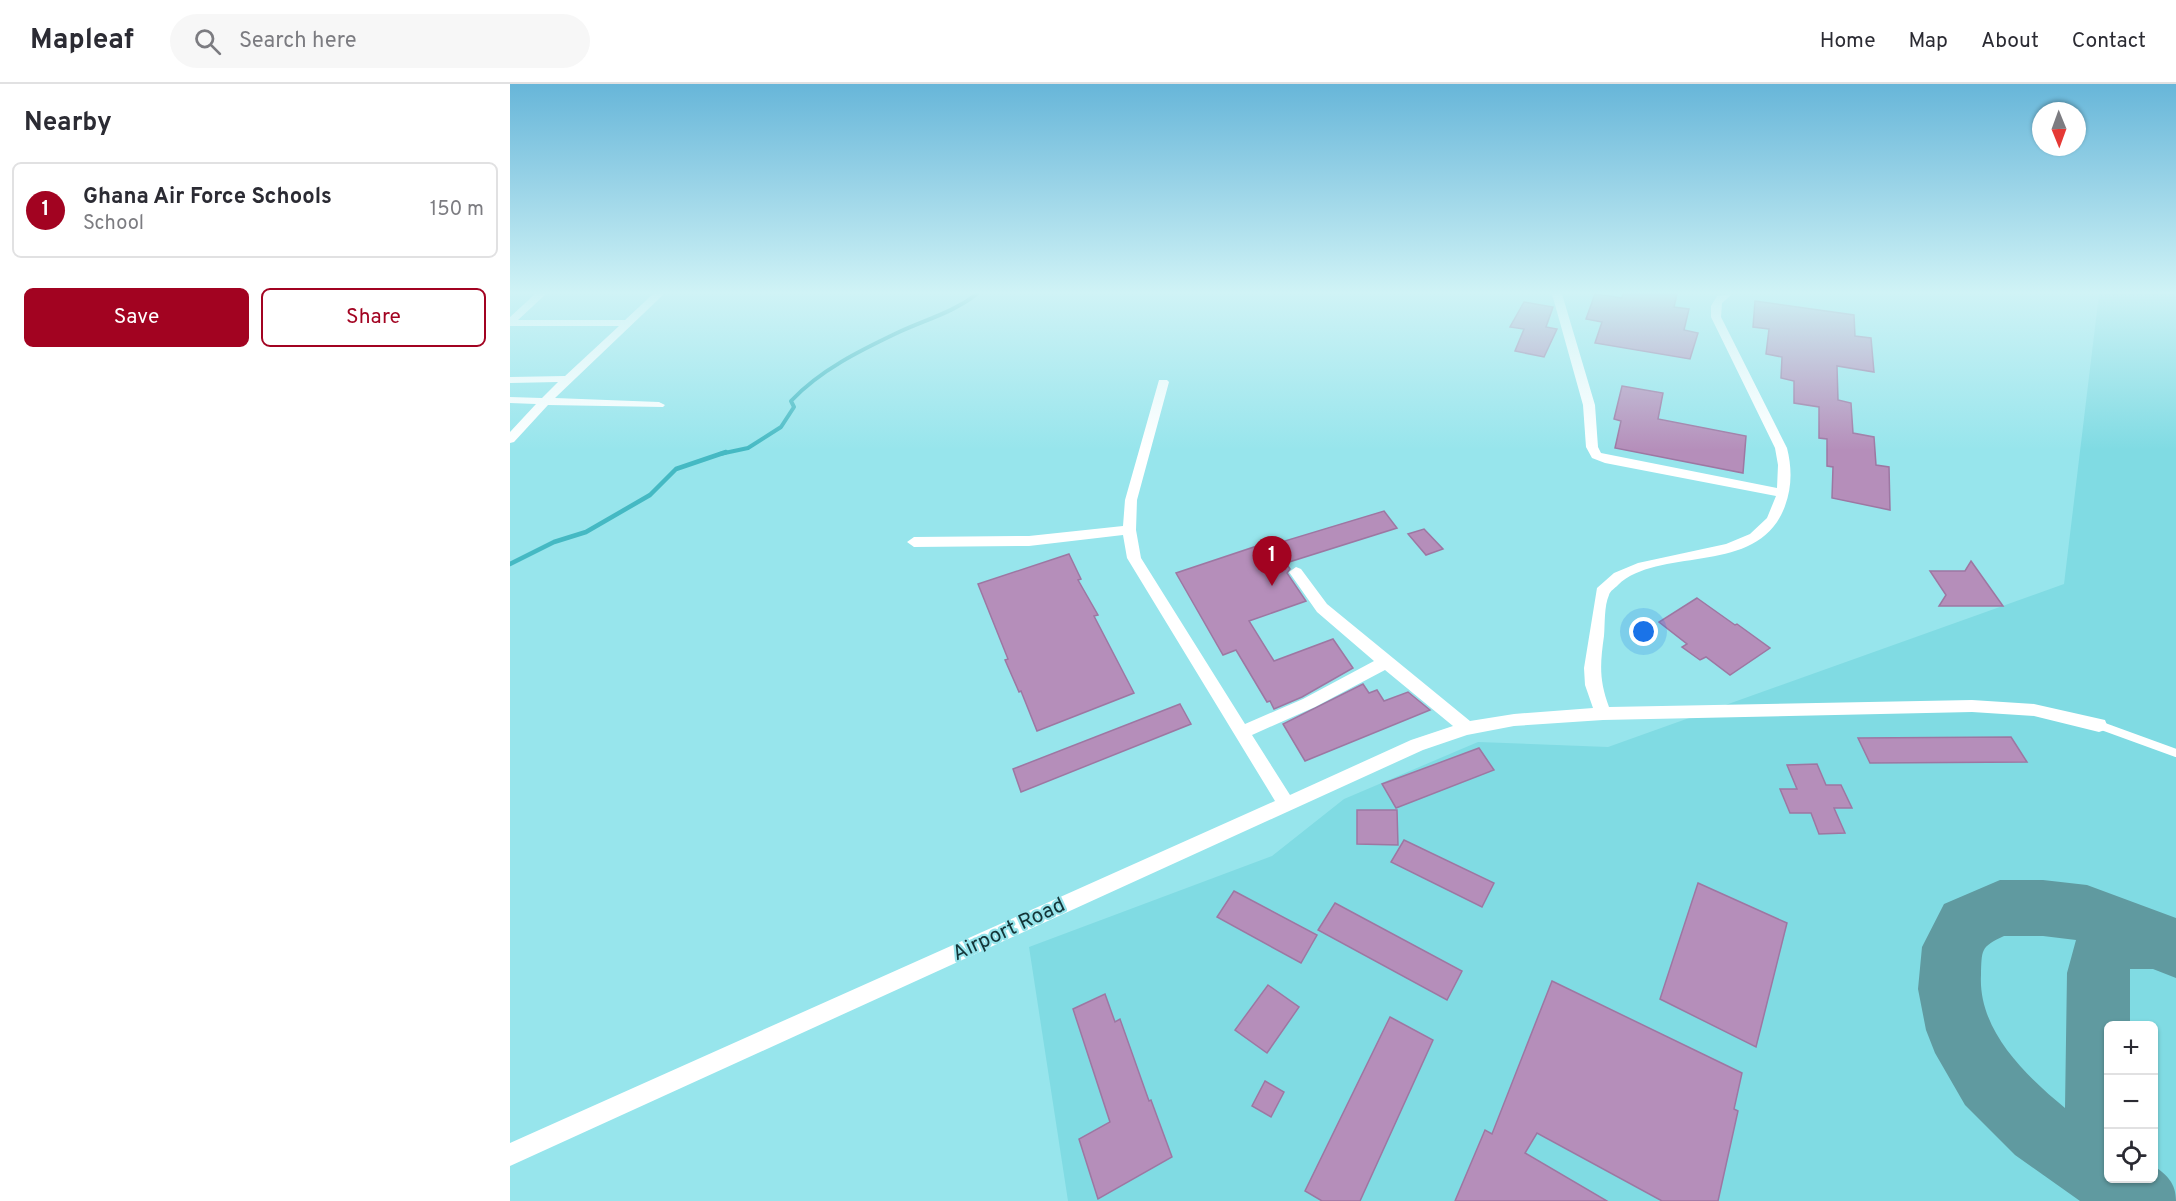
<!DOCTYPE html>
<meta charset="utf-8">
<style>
body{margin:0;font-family:Overpass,sans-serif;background:#f7f7f7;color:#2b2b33}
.controls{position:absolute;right:18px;bottom:18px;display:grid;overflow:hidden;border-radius:9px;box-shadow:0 2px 4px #0004}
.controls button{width:54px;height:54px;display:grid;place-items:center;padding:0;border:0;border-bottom:2px solid #e1e1e2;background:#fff;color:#2b2b33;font:30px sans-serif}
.compass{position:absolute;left:1522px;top:18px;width:54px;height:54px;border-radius:50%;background:#fff;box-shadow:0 2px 4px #0004;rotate:179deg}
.you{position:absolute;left:1134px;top:548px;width:21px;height:21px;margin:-15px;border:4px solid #fff;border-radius:50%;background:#1a73e8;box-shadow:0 0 0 9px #1a73e833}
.badge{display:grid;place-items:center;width:39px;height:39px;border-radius:50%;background:#a20321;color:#fff;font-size:20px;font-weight:700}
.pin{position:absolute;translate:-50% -50px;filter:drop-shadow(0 2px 3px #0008)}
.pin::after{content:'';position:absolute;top:32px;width:21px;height:18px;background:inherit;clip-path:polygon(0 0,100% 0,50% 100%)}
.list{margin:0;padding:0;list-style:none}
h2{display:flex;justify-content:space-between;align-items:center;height:78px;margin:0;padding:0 24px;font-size:26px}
h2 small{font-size:20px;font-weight:400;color:#7c7c81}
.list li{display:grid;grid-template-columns:39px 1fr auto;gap:18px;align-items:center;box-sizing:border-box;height:96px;margin:0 12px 12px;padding:0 12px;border:2px solid #e1e1e2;border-radius:9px}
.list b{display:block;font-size:22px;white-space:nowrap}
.list p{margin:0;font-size:20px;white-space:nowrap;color:#7c7c81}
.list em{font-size:20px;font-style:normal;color:#7c7c81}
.actions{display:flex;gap:12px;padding:18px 24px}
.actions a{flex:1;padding:14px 0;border:2px solid #a20321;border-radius:9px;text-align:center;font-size:21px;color:#a20321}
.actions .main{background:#a20321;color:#fff}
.icon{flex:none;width:33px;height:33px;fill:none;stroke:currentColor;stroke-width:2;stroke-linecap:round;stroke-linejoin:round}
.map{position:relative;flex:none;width:1666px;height:1117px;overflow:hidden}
header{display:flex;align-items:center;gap:36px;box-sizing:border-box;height:84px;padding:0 30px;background:#fff;border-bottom:2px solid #e1e1e2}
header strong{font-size:28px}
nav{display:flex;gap:33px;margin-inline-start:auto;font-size:21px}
.search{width:420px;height:54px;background:#f7f7f7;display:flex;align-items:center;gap:15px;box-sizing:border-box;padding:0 21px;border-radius:33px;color:#7c7c81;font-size:22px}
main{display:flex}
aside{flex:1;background:#fff}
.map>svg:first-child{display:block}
.built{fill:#80dbe3;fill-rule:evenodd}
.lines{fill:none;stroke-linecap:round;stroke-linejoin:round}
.stream-far1{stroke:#45b9c3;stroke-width:4}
.stream{stroke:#45b9c3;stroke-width:4.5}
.taxiway{fill:#609aa0;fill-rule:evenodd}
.building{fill:#b58eba;stroke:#9d77a2;stroke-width:1.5}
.lane{stroke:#fff;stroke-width:8}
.street{fill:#fff;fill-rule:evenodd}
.labels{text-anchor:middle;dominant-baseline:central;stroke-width:4.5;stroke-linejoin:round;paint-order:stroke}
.near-street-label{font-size:21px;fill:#143538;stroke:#97e5ec}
</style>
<header>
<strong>Mapleaf</strong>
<div class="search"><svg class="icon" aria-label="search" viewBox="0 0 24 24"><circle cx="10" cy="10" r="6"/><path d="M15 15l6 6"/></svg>Search here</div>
<nav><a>Home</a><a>Map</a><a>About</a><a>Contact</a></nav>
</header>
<main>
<aside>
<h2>Nearby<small></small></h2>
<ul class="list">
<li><span class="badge">1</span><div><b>Ghana Air Force Schools</b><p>School</p></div><em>150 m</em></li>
</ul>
<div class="actions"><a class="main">Save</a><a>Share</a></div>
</aside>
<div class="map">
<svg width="1666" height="1117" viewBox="0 0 1666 1117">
<rect width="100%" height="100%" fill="#97e5ec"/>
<!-- built -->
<path class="built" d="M1589,210H1666V1117H558L519,863L762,772L834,715L968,658L1098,663L1554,500ZM1598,942H1644V1094H1598Z"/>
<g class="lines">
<!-- stream-far1 -->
<path class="stream-far1" d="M210,370L238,364L271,343L284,323L281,317C310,286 351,266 389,248C417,235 442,229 467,210"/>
<!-- stream -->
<polyline class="stream" points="0,480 44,458 76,448 140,411 166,385 216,368"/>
<!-- taxiway -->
<path class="taxiway" d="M1490,796H1533L1577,801L1666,834V894L1643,885H1620V942H1598V1094H1644V1082C1657,1091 1666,1099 1666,1117H1570L1505,1071L1455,1021L1425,969L1416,946L1408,905L1412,863L1434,820ZM1494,852H1533L1566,856L1557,889L1555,1024C1515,991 1468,946 1471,891C1472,866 1470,863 1494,852Z"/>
</g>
<!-- building -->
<g class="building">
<polygon points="1085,210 1112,214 1113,210 1167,210 1164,223 1179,225 1174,246 1188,249 1180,275 1085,259 1092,238 1076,235"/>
<polygon points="1245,217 1344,231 1345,252 1361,254 1364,288 1327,282 1328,316 1341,319 1343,349 1364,353 1366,381 1379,383 1380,426 1322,414 1323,383 1317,382 1317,355 1309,354 1309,323 1284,319 1284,297 1271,294 1272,273 1256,270 1259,245 1243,243"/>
<polygon points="1014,218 1043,223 1036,243 1047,245 1034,273 1005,267 1014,245 1000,243"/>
<polygon points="1112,302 1153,309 1148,335 1236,352 1233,389 1105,364 1111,337 1104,335"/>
<polygon points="874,427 887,444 776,479 780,485 777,489 796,517 739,537 764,577 823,555 843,584 792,613 764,625 760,617 757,618 726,566 713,571 666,489 753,460 755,463"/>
<polygon points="914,445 933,465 916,471 898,450"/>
<polygon points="559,470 571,495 568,496 588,531 584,532 624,609 527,647 511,607 509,608 495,576 498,575 468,500"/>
<polygon points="1461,477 1493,522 1429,522 1436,511 1420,487 1455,487"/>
<polygon points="1187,514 1225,541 1227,540 1260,564 1220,591 1196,573 1190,576 1172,563 1177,560 1149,538"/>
<polygon points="853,600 859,609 867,606 874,617 898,608 920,626 795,677 773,640"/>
<polygon points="670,620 681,640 511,708 503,685"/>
<polygon points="1501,653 1517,678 1360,679 1348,654"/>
<polygon points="969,664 984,686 886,724 872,700"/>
<polygon points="1307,680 1316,701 1331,701 1342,724 1324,724 1335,749 1309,750 1301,729 1280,729 1270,705 1287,705 1277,681"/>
<polygon points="847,726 887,726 888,761 847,760"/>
<polygon points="894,756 984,799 972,823 881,778"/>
<polygon points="1188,799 1277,839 1246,963 1150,915"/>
<polygon points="724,807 807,851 791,879 707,833"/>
<polygon points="825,819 952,887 937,916 808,846"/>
<polygon points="1042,897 1232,989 1224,1025 1228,1027 1208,1117 1152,1117 1027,1049 1015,1069 1097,1117 945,1117 975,1046 982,1050"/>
<polygon points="758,901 789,923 757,969 725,946"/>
<polygon points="595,910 605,938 610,935 639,1017 641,1016 662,1073 588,1115 569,1055 600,1038 563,925"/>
<polygon points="880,933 923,956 850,1117 812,1117 795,1107"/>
<polygon points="755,997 774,1008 761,1033 742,1022"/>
</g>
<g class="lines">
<!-- lane -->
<polyline class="lane" points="1589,641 1666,669"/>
<!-- street -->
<g class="street">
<polygon points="25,210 36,210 8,236 115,236 143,210 154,210 45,314 149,318 155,321 153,323 38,321 4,358 0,359 0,348 26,320 0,319 0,313 32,314 48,298 0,299 0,293 55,292 109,242 0,242 0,233"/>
<path d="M1042,210H1052L1085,321L1088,363L1091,369L1267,404L1268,381L1265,364L1201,233V222L1207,212L1222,210L1212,219L1211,233L1277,364C1282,384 1282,403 1275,422C1249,494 1151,461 1108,501C1105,504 1100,507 1099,511C1094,522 1095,540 1094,552C1090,580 1089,596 1099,623L1462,616L1524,620L1595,636L1597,641L1595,646L1589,648L1524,632L1462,628L1093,636L1004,642L957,651L913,666L0,1082V1059L765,717L617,474L613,451L519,462L404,463L397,458L404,453L519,452L613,442L615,416L649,296H657L659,298L627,416L626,446L631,474L735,640L793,615L864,577L807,528L779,488L786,483L791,485L817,520L960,637L1004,630L1083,624L1075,601L1074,584L1087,504L1104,489L1128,479L1216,460L1240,450L1257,434L1266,412L1095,379L1082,374L1076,363L1073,321ZM875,586L943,642L901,656L780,711L742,651L805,623Z"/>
</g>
</g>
<!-- sky -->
<linearGradient id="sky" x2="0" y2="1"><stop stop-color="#67b6d9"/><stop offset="0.57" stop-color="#d0f3f6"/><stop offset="1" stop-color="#d0f3f6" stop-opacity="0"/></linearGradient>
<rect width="1666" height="366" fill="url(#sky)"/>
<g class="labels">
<!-- near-street labels -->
<g class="near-street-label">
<text transform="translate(499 846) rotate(-25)">Airport Road</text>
</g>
</g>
</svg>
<div class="controls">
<button>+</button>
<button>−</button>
<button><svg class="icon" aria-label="locate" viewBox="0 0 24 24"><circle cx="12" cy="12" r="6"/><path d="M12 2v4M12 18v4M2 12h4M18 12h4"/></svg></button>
</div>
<svg class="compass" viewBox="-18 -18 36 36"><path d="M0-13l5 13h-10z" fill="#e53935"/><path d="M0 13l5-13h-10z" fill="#7c7c81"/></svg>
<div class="you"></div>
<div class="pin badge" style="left:762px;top:502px">1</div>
</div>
</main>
